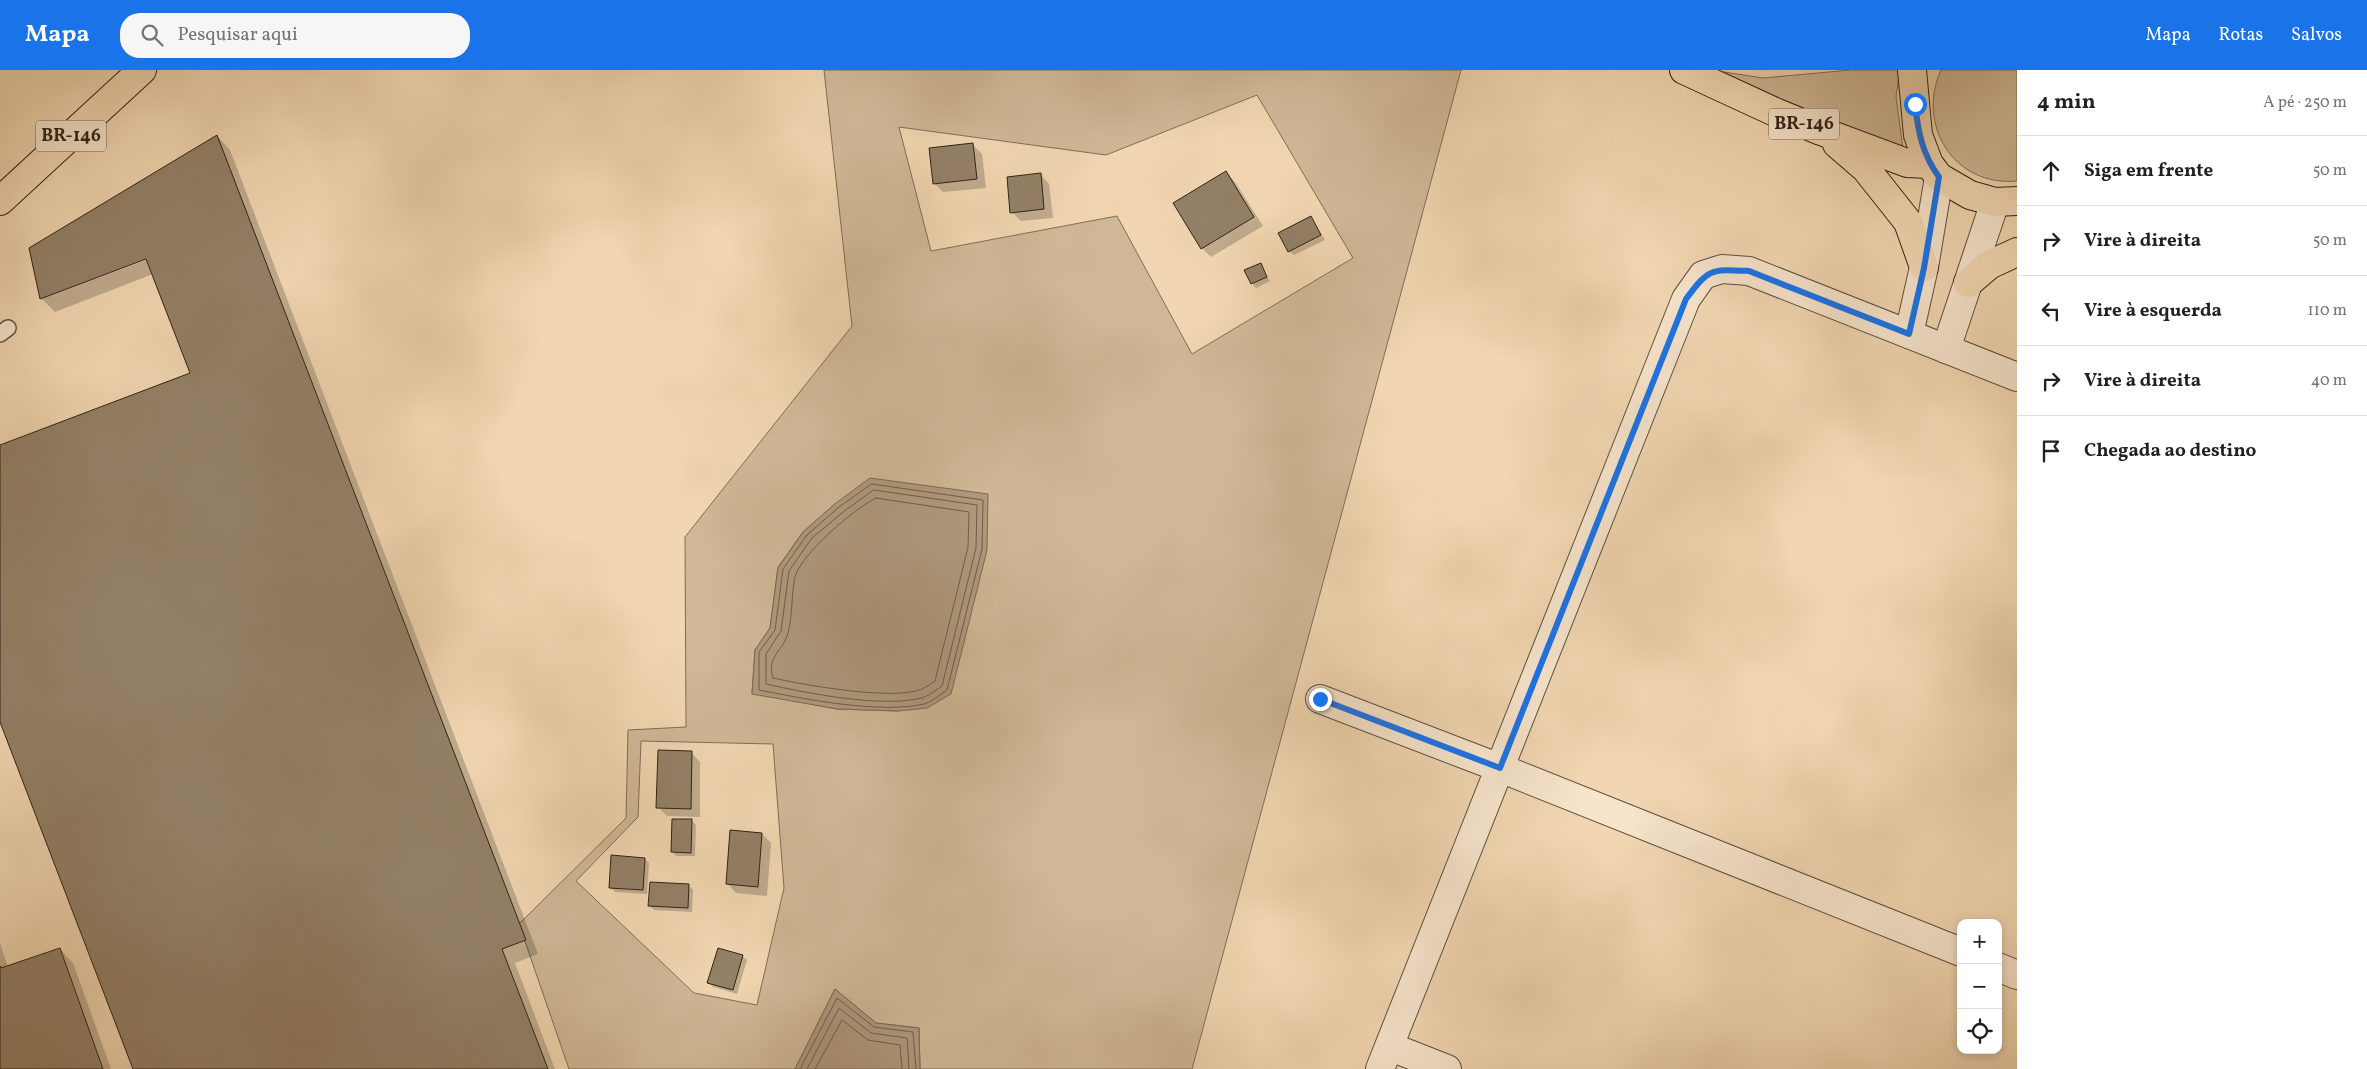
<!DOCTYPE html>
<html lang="pt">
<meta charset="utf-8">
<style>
body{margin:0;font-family:Vollkorn,serif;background:#f6f6f6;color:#202124}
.controls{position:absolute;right:15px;bottom:15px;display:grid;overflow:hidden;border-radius:10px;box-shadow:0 2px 8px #0003}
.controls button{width:45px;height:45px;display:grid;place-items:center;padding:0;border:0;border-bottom:1px solid #e0e0e0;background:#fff;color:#202124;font:25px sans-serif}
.stop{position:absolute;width:15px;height:15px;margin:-11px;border:4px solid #1a73e8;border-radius:50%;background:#fff}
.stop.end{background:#1a73e8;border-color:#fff;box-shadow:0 1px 5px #0008}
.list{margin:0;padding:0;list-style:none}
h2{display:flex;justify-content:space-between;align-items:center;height:65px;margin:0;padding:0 20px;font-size:21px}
h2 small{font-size:16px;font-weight:400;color:#757577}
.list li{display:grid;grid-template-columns:32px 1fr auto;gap:15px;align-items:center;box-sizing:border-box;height:70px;padding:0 20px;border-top:1px solid #e0e0e0}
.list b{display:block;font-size:19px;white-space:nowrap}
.list em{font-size:16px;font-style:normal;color:#757577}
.icon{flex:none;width:28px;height:28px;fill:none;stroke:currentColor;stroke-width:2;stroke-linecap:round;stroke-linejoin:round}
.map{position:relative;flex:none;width:2017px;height:999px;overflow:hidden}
header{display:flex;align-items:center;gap:30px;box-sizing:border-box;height:70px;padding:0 25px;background:#1a73e8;color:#fff}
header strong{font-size:24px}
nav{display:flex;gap:28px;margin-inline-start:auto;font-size:18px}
.search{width:350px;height:45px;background:#f6f6f6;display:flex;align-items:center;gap:12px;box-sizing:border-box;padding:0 18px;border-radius:20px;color:#757577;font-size:19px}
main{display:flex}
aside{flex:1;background:#fff}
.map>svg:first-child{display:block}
.green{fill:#d0b897;stroke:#7f6e57;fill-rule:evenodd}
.water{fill:#af997d;stroke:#7b6a54}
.shadow{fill:#0003;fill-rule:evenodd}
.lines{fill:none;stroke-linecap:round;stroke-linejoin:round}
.shore{stroke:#6e5e4a;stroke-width:1}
.building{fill:#938067;stroke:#2e2317}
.lane-casing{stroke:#5f503e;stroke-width:18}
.street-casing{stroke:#5f503e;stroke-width:30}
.primary-casing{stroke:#2e2317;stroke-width:30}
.lane{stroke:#f6e4cc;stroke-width:15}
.street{stroke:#f6e4cc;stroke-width:28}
.primary{stroke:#f1d6b1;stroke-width:28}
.route{stroke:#1a73e8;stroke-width:6}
.labels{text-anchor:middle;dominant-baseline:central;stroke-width:5;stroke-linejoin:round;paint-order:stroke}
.shield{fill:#f6e4cc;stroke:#6a5d4d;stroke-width:1}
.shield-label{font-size:18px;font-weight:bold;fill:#2e2317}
</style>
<header>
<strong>Mapa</strong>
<div class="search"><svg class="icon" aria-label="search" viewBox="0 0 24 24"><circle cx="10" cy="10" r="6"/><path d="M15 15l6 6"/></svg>Pesquisar aqui</div>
<nav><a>Mapa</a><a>Rotas</a><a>Salvos</a></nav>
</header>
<main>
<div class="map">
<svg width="2017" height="999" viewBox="0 0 2017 999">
<rect width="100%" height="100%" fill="#f1d6b1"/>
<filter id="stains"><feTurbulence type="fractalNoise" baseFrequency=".004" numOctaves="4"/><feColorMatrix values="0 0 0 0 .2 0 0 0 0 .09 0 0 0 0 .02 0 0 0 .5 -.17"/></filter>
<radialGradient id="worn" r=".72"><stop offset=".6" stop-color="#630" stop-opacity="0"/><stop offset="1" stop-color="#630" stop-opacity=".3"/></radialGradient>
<!-- green -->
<g class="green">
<path d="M824,0H1461L1192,999H920L919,958L876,953L835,919L795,999H569L519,854L626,748L628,660L686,657L685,467L852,256ZM1257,25L1353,188L1192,284L1117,146L931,181L899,57L1106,85ZM836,433L899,641L837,639L752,623L755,580L770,558L778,497L803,462ZM641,671L773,674L784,818L757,935L694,923L576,811L638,747Z"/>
<polygon points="1711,0 1763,8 1851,0 1900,0 1896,26 1903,79"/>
<path d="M1941,0H2017V111C1954,117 1916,55 1941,0Z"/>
</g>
<!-- water -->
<g class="water">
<polygon points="870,408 988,424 987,480 951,624 927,638 899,641 837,639 752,624 755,580 770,558 778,498 803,462 836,433"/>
<polygon points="835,919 876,953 919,958 920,999 795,999"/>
</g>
<!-- shadow -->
<g class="shadow">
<path d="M217,66L230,80L538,884L515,893L555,999H134L0,649V376L191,304L153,204L55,242L41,228ZM151,185L152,188L49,226V224Z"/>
<polygon points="973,75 982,84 986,118 943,122 934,113"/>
<polygon points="1226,102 1235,112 1263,156 1211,187 1202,178"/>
<polygon points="1040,104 1049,114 1053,148 1021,151 1012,142"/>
<polygon points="1311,147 1325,170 1294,185 1289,181"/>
<polygon points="1260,194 1270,211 1256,218 1252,213"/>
<polygon points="691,682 700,692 700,747 667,746 658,737"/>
<polygon points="691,750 696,755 695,786 676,786 672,781"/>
<polygon points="731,761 762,764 771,773 767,826 736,823 727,813"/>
<polygon points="645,789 649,793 647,824 615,822 610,817"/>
<polygon points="688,815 693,820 692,842 654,840 650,836"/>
<polygon points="0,873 8,897 60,879 73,893 111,999 0,999"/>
<polygon points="742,886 747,890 737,924 713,917 709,912"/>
</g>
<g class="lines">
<!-- shore -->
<g class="shore">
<path d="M872,414L983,430L982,479L947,620C940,625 931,632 924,634C880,644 804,629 759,620V582L775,560L783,499L807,465L839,437Z"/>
<path d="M874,420L977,435L976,478L942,616C936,620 928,626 922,628C880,638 807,623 766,614V584L781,561L789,501L811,469L843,442Z"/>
<path d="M876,428L969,442L968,477L935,611C931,614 926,617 922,619C895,631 804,615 773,608C766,587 783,581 788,563C793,545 791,525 795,507C801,484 855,438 876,428Z"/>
<polyline points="800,999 837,928 874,957 913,962 916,999"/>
<polyline points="807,999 839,938 871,963 907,968 909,999"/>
<polyline points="815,999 842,950 868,970 900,975 902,999"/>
</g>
</g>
<!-- building -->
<g class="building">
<polygon points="217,65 526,870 502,879 548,999 133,999 0,652 0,375 190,303 146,189 40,229 29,178"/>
<polygon points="973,73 977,109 933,114 929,78"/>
<polygon points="1226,101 1254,147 1201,179 1173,133"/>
<polygon points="1041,103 1044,139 1010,143 1007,107"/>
<polygon points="1311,146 1321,165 1288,182 1278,163"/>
<polygon points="1261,193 1267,207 1251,214 1244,200"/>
<polygon points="658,680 692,681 691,739 656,738"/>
<polygon points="672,749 692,749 691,783 671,782"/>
<polygon points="730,760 762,763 758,817 726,814"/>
<polygon points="611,785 645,788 643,820 609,818"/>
<polygon points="650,812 689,814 688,838 648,836"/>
<polygon points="60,878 103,999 0,999 0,896 1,898"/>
<polygon points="718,878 743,885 733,920 707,913"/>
</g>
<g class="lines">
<defs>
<polyline id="lane" points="0,264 8,258"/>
<g id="street">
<polyline points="1909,264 1924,197 1939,107"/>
<polyline points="1946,279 1995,132"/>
<polyline points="1320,629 1500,698 1961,882"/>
<polyline points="1998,897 2017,905"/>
<polyline points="1391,977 1447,999"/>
<polyline points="1380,999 1686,229 1703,205 1722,199 1749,201 2017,307"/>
</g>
<g id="primary">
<polyline points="1684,0 1777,43 1821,61 1907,93 1929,94"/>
<polyline points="1912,0 1918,65 1929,94 1939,107 1970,125 1995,132 2017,131"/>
<polyline points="1837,74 1866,99 1908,152 1924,197"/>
<polyline points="0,131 142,0"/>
<polyline points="1968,213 1989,195 2017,182"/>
</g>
</defs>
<!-- lane casing -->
<use href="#lane" class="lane-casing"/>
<!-- street casing -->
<use href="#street" class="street-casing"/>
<!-- primary casing -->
<use href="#primary" class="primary-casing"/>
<!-- lane -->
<use href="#lane" class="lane"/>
<!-- street -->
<use href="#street" class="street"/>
<!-- primary -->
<use href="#primary" class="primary"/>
</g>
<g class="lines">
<!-- route -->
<path class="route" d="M1320,629L1500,698L1686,229C1709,198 1711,199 1749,201L1909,264L1924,198L1939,107C1922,84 1918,61 1915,34"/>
</g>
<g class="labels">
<!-- shield labels -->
<g class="shield">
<rect x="1769" y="38.5" width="70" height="31" rx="4"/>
<rect x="36" y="50.5" width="70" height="31" rx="4"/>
</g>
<g class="shield-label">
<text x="1804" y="54">BR-146</text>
<text x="71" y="66">BR-146</text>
</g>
</g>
<rect width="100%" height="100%" filter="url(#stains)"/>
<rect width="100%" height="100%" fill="url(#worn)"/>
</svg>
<div class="controls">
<button>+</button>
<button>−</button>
<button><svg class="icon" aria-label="locate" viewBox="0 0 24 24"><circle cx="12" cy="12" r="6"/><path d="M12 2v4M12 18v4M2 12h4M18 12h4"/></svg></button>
</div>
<div class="stop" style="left:1915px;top:34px"></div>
<div class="stop end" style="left:1320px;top:629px"></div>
</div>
<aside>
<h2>4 min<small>A pé · 250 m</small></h2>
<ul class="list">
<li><svg class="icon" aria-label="ahead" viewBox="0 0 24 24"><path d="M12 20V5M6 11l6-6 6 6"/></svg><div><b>Siga em frente</b></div><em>50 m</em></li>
<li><svg class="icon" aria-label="right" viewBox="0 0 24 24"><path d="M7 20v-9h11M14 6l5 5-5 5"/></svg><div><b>Vire à direita</b></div><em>50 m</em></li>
<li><svg class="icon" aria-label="left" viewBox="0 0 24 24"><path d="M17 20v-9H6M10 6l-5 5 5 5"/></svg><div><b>Vire à esquerda</b></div><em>110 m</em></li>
<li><svg class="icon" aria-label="right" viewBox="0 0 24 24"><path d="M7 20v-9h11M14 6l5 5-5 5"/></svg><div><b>Vire à direita</b></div><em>40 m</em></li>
<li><svg class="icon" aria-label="arrive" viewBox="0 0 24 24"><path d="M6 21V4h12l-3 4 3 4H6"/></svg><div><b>Chegada ao destino</b></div></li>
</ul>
</aside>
</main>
